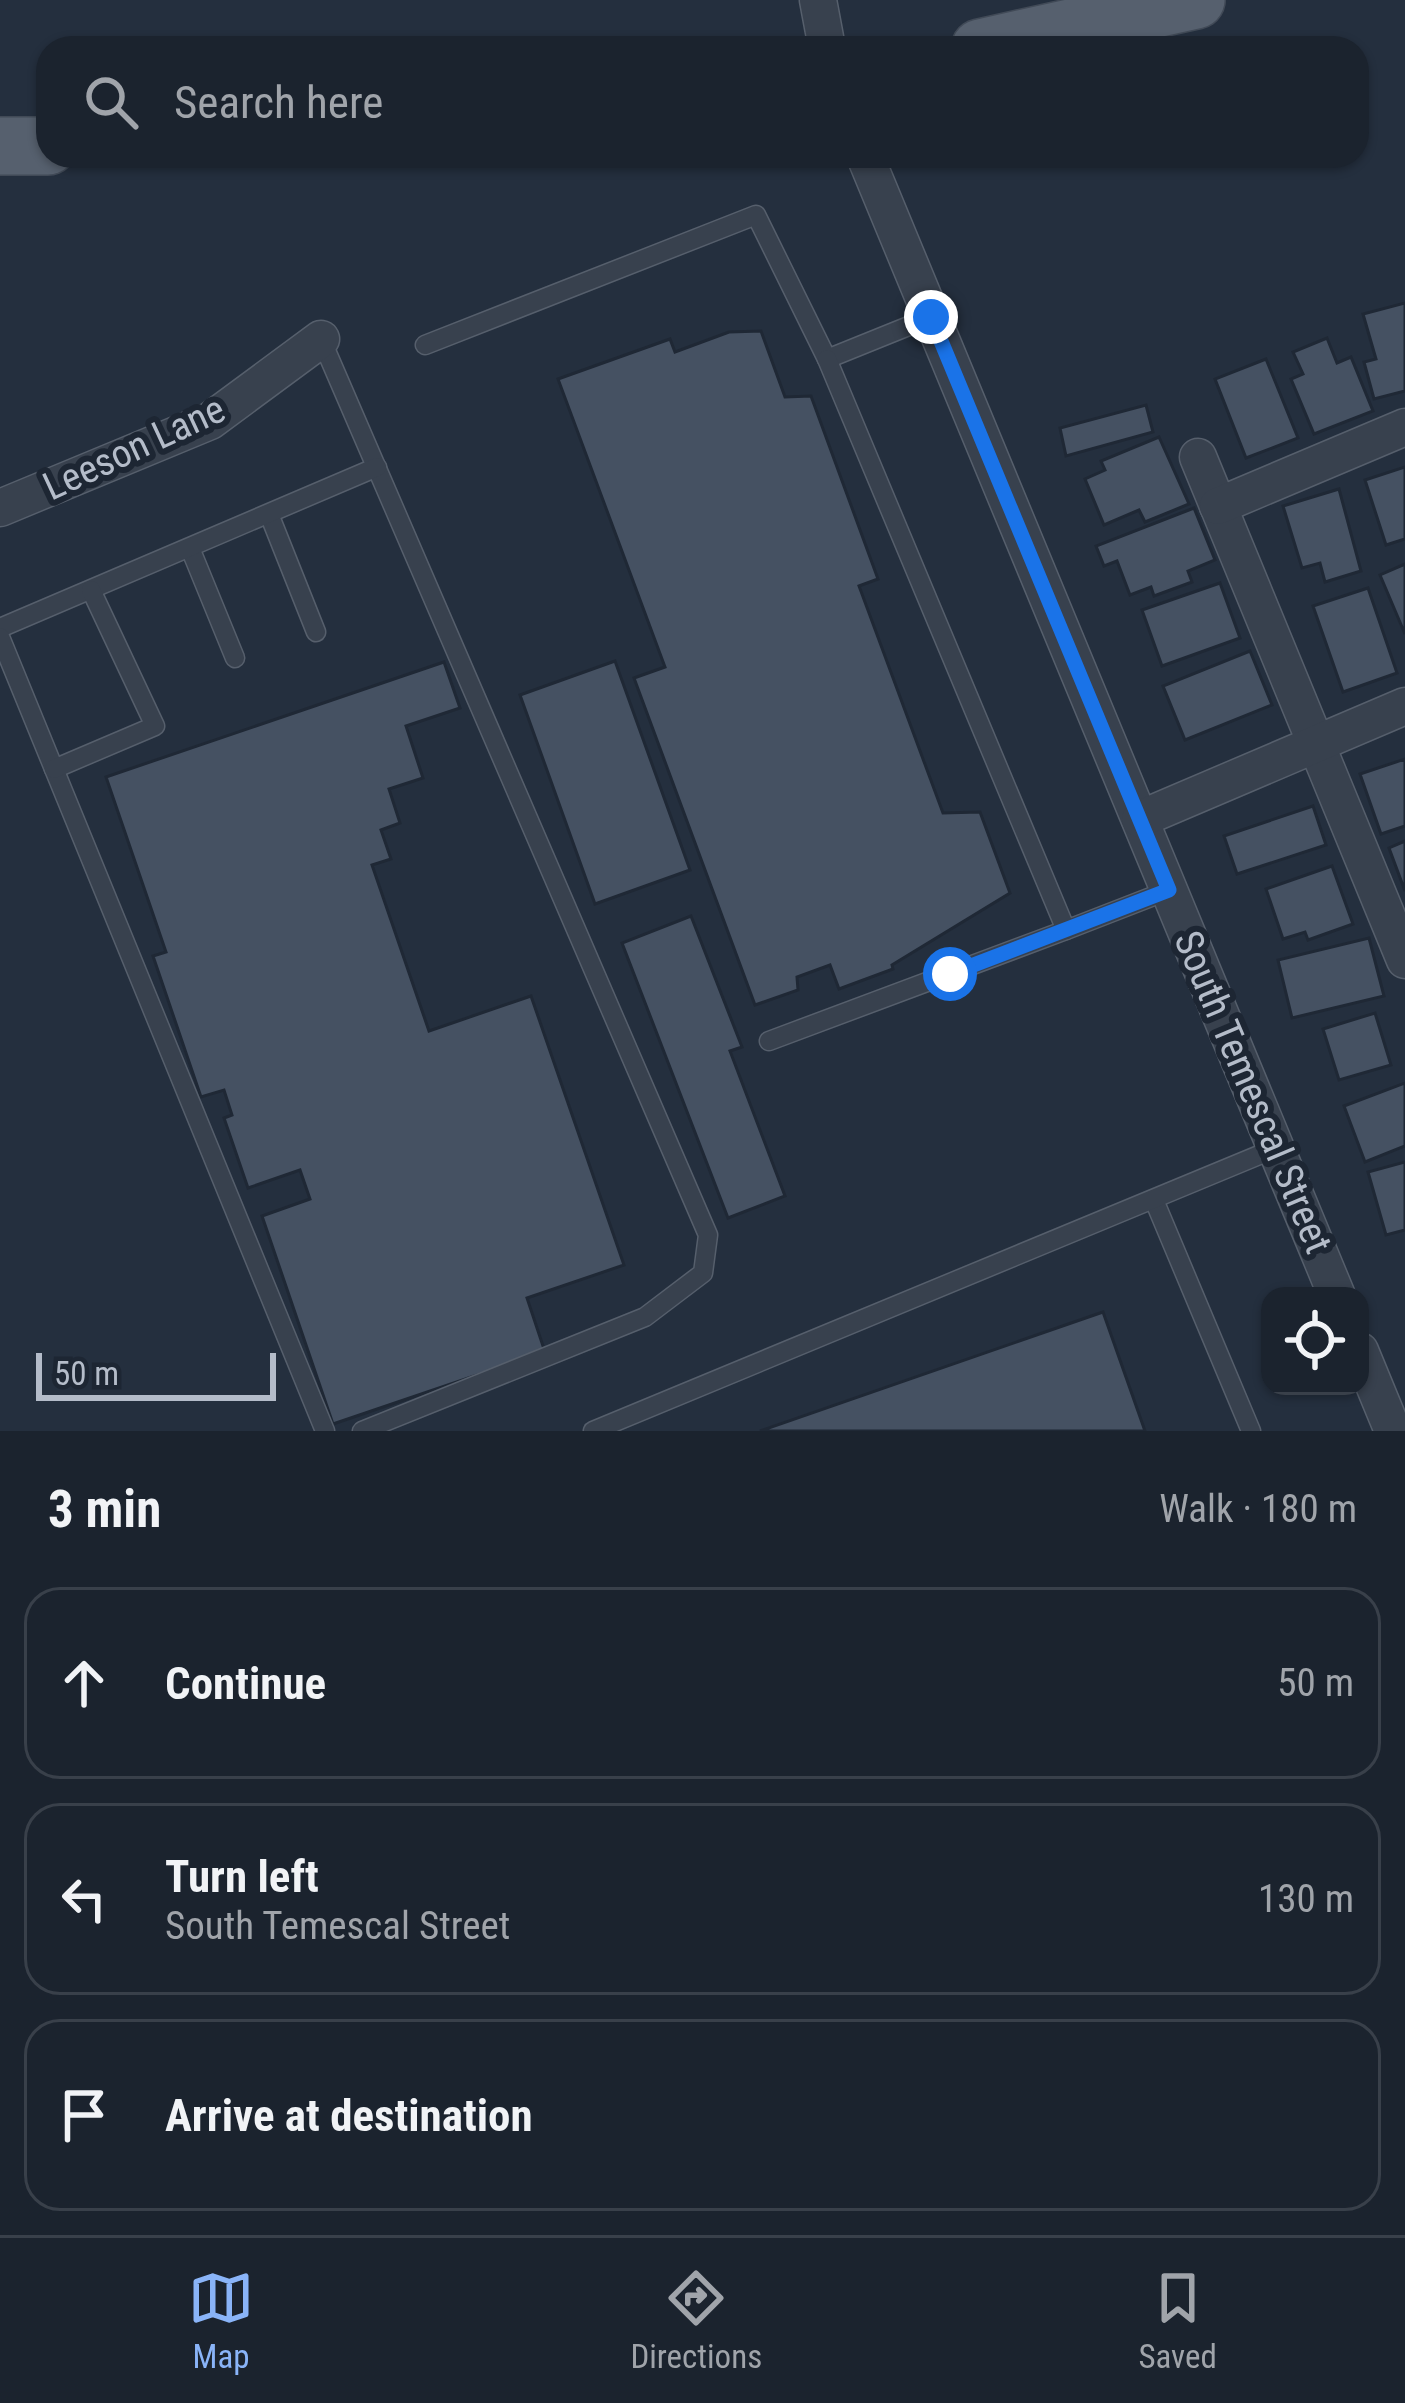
<!DOCTYPE html>
<meta charset="utf-8">
<style>
body{margin:0;font-family:"Roboto Condensed",sans-serif;background:#282f3a;color:#f1f3f6}
.controls{position:absolute;right:36px;bottom:36px;display:grid;overflow:hidden;border-radius:24px;box-shadow:0 3px 9px #0004}
.controls button{width:108px;height:108px;display:grid;place-items:center;padding:0;border:0;border-bottom:3px solid #39404a;background:#1b232e;color:#f1f3f6;font:60px sans-serif}
.scale{position:absolute;left:36px;bottom:30px;width:240px;box-sizing:border-box;padding-left:12px;border:6px solid #b4bcc9;border-top:0;font-size:33px;line-height:42px;white-space:nowrap;color:#b4bcc9;-webkit-text-stroke:9px #1d2633;paint-order:stroke}
.stop{position:absolute;width:36px;height:36px;margin:-27px;border:9px solid #1a73e8;border-radius:50%;background:#fff}
.stop.end{background:#1a73e8;border-color:#fff;box-shadow:0 3px 12px #0008}
.list{margin:0;padding:0;list-style:none}
h2{display:flex;justify-content:space-between;align-items:center;height:156px;margin:0;padding:0 48px;font-size:51px}
h2 small{font-size:39px;font-weight:400;color:#a0a4aa}
.list li{display:grid;grid-template-columns:78px 1fr auto;gap:36px;align-items:center;box-sizing:border-box;height:192px;margin:0 24px 24px;padding:0 24px;border:3px solid #39404a;border-radius:36px}
.list b{display:block;font-size:45px;white-space:nowrap}
.list p{margin:0;font-size:39px;white-space:nowrap;color:#a0a4aa}
.list em{font-size:39px;font-style:normal;color:#a0a4aa}
.icon{flex:none;width:66px;height:66px;fill:none;stroke:currentColor;stroke-width:2;stroke-linecap:round;stroke-linejoin:round}
.map{position:relative;flex:none;width:1405px;height:1431px;overflow:hidden}
.search{position:absolute;background:#1b232e;box-shadow:0 3px 9px #0004;left:36px;right:36px;top:36px;height:132px;display:flex;align-items:center;gap:30px;box-sizing:border-box;padding:0 42px;border-radius:36px;color:#a0a4aa;font-size:45px}
.sheet{height:804px;background:#1b232e}
nav{display:flex;justify-content:space-around;align-items:center;box-sizing:border-box;height:168px;border-top:3px solid #39404a;background:#1b232e;font-size:33px;color:#a0a4aa}
nav a{display:grid;justify-items:center;gap:6px}
nav .on{color:#8ab4f8}
.map>svg:first-child{display:block}
.building{fill:#455162;stroke:#1f2835;stroke-width:3}
.lines{fill:none;stroke-linecap:round;stroke-linejoin:round}
.lane-casing{stroke:#565f6c;stroke-width:21}
.street-casing{stroke:#565f6c;stroke-width:39}
.primary-casing{stroke:#414a57;stroke-width:60}
.lane{stroke:#38414e;stroke-width:18}
.street{stroke:#38414e;stroke-width:36}
.primary{stroke:#56606e;stroke-width:57}
.route{stroke:#1a73e8;stroke-width:15}
.labels{text-anchor:middle;dominant-baseline:central;stroke-width:12;stroke-linejoin:round;paint-order:stroke}
.street-label{font-size:39px;fill:#b4bcc9;stroke:#1d2633}
</style>
<div class="map">
<svg width="1405" height="1431" viewBox="0 0 1405 1431">
<rect width="100%" height="100%" fill="#242f3e"/>
<!-- building -->
<g class="building">
<polygon points="1405,303 1405,391 1374,399 1364,362 1376,359 1363,314"/>
<polygon points="761,331 785,397 811,396 878,579 859,586 943,813 980,812 1010,893 892,965 893,969 839,989 830,965 797,977 798,990 755,1005 634,678 665,667 558,379 670,339 675,352 729,332"/>
<polygon points="1327,338 1337,363 1351,357 1373,411 1314,434 1291,379 1303,374 1293,352"/>
<polygon points="1266,359 1298,438 1246,458 1215,379"/>
<polygon points="1146,405 1153,432 1066,456 1060,428"/>
<polygon points="1159,437 1189,504 1145,522 1139,510 1104,525 1085,479 1105,470 1101,461"/>
<polygon points="1405,467 1405,539 1386,545 1365,480"/>
<polygon points="1339,489 1361,571 1325,582 1320,563 1302,568 1283,506"/>
<polygon points="1194,508 1215,560 1188,571 1192,582 1154,596 1151,587 1130,595 1117,561 1104,566 1096,546"/>
<polygon points="1405,564 1405,634 1380,575"/>
<polygon points="1220,583 1240,638 1162,666 1142,610"/>
<polygon points="1368,588 1397,673 1343,692 1313,606"/>
<polygon points="1250,651 1272,705 1185,740 1163,686"/>
<polygon points="615,661 690,870 595,904 520,695"/>
<polygon points="444,662 460,708 406,726 423,778 389,789 400,823 381,830 391,859 372,865 429,1031 531,996 624,1265 527,1298 545,1352 333,1424 262,1216 310,1199 300,1170 248,1188 224,1118 232,1115 224,1090 201,1097 153,956 166,952 106,777"/>
<polygon points="1405,759 1405,826 1381,834 1360,774"/>
<polygon points="1313,806 1326,845 1237,874 1224,836"/>
<polygon points="1405,841 1405,891 1389,848"/>
<polygon points="1332,866 1353,924 1308,940 1305,932 1283,939 1266,889"/>
<polygon points="691,916 742,1047 730,1051 785,1196 728,1218 622,943"/>
<polygon points="1369,938 1384,996 1292,1018 1278,960"/>
<polygon points="1375,1013 1391,1065 1339,1080 1323,1029"/>
<polygon points="1405,1083 1405,1146 1365,1162 1344,1106"/>
<polygon points="1405,1162 1405,1230 1386,1235 1368,1172"/>
<polygon points="1103,1312 1145,1431 760,1431"/>
</g>
<g class="lines">
<defs>
<g id="lane">
<polyline points="321,339 708,1235 703,1273 645,1317 362,1431"/>
<polyline points="425,345 756,215 827,359 931,317"/>
<polyline points="827,359 1066,930 1169,890"/>
<polyline points="269,514 316,632"/>
<polyline points="190,548 235,658"/>
<polyline points="0,628 377,467"/>
<polyline points="0,637 325,1431"/>
<polyline points="54,769 155,726 91,590"/>
<polyline points="769,1041 1066,930"/>
<polyline points="1154,1200 1251,1431"/>
<polyline points="593,1431 1276,1148"/>
</g>
<g id="street">
<polyline points="818,0 827,48"/>
<polyline points="865,156 1337,1296"/>
<polyline points="1198,457 1405,960"/>
<polyline points="1218,506 1405,427"/>
<polyline points="0,508 210,421 321,339"/>
<polyline points="1140,819 1405,706"/>
<polyline points="1360,1351 1393,1431"/>
</g>
<g id="primary">
<polyline points="980,48 1196,0"/>
<polyline points="0,146 48,146"/>
</g>
</defs>
<!-- lane casing -->
<use href="#lane" class="lane-casing"/>
<!-- street casing -->
<use href="#street" class="street-casing"/>
<!-- primary casing -->
<use href="#primary" class="primary-casing"/>
<!-- lane -->
<use href="#lane" class="lane"/>
<!-- street -->
<use href="#street" class="street"/>
<!-- primary -->
<use href="#primary" class="primary"/>
</g>
<g class="lines">
<!-- route -->
<polyline class="route" points="931,317 1169,890 950,974"/>
</g>
<g class="labels">
<!-- street labels -->
<g class="street-label">
<text transform="translate(134 448) rotate(-25)">Leeson Lane</text>
<text transform="translate(1253 1092) rotate(67)">South Temescal Street</text>
</g>
</g>
</svg>
<div class="controls">
<button><svg class="icon" aria-label="locate" viewBox="0 0 24 24"><circle cx="12" cy="12" r="6"/><path d="M12 2v4M12 18v4M2 12h4M18 12h4"/></svg></button>
</div>
<div class="scale">50 m</div>
<div class="stop" style="left:950px;top:974px"></div>
<div class="stop end" style="left:931px;top:317px"></div>
<div class="search"><svg class="icon" aria-label="search" viewBox="0 0 24 24"><circle cx="10" cy="10" r="6"/><path d="M15 15l6 6"/></svg>Search here</div>
</div>
<section class="sheet">
<h2>3 min<small>Walk · 180 m</small></h2>
<ul class="list">
<li><svg class="icon" aria-label="ahead" viewBox="0 0 24 24"><path d="M12 20V5M6 11l6-6 6 6"/></svg><div><b>Continue</b></div><em>50 m</em></li>
<li><svg class="icon" aria-label="left" viewBox="0 0 24 24"><path d="M17 20v-9H6M10 6l-5 5 5 5"/></svg><div><b>Turn left</b><p>South Temescal Street</p></div><em>130 m</em></li>
<li><svg class="icon" aria-label="arrive" viewBox="0 0 24 24"><path d="M6 21V4h12l-3 4 3 4H6"/></svg><div><b>Arrive at destination</b></div></li>
</ul>
</section>
<nav>
<a class="on"><svg class="icon" aria-label="map" viewBox="0 0 24 24"><path d="M3 6l6-2 6 2 6-2v14l-6 2-6-2-6 2zM9 4v14M15 6v14"/></svg>Map</a>
<a><svg class="icon" aria-label="directions" viewBox="0 0 24 24"><path d="M12 3l9 9-9 9-9-9zM9 14v-3h6M13 9l2 2-2 2"/></svg>Directions</a>
<a><svg class="icon" aria-label="saved" viewBox="0 0 24 24"><path d="M7 4h10v16l-5-4-5 4z"/></svg>Saved</a>
</nav>
